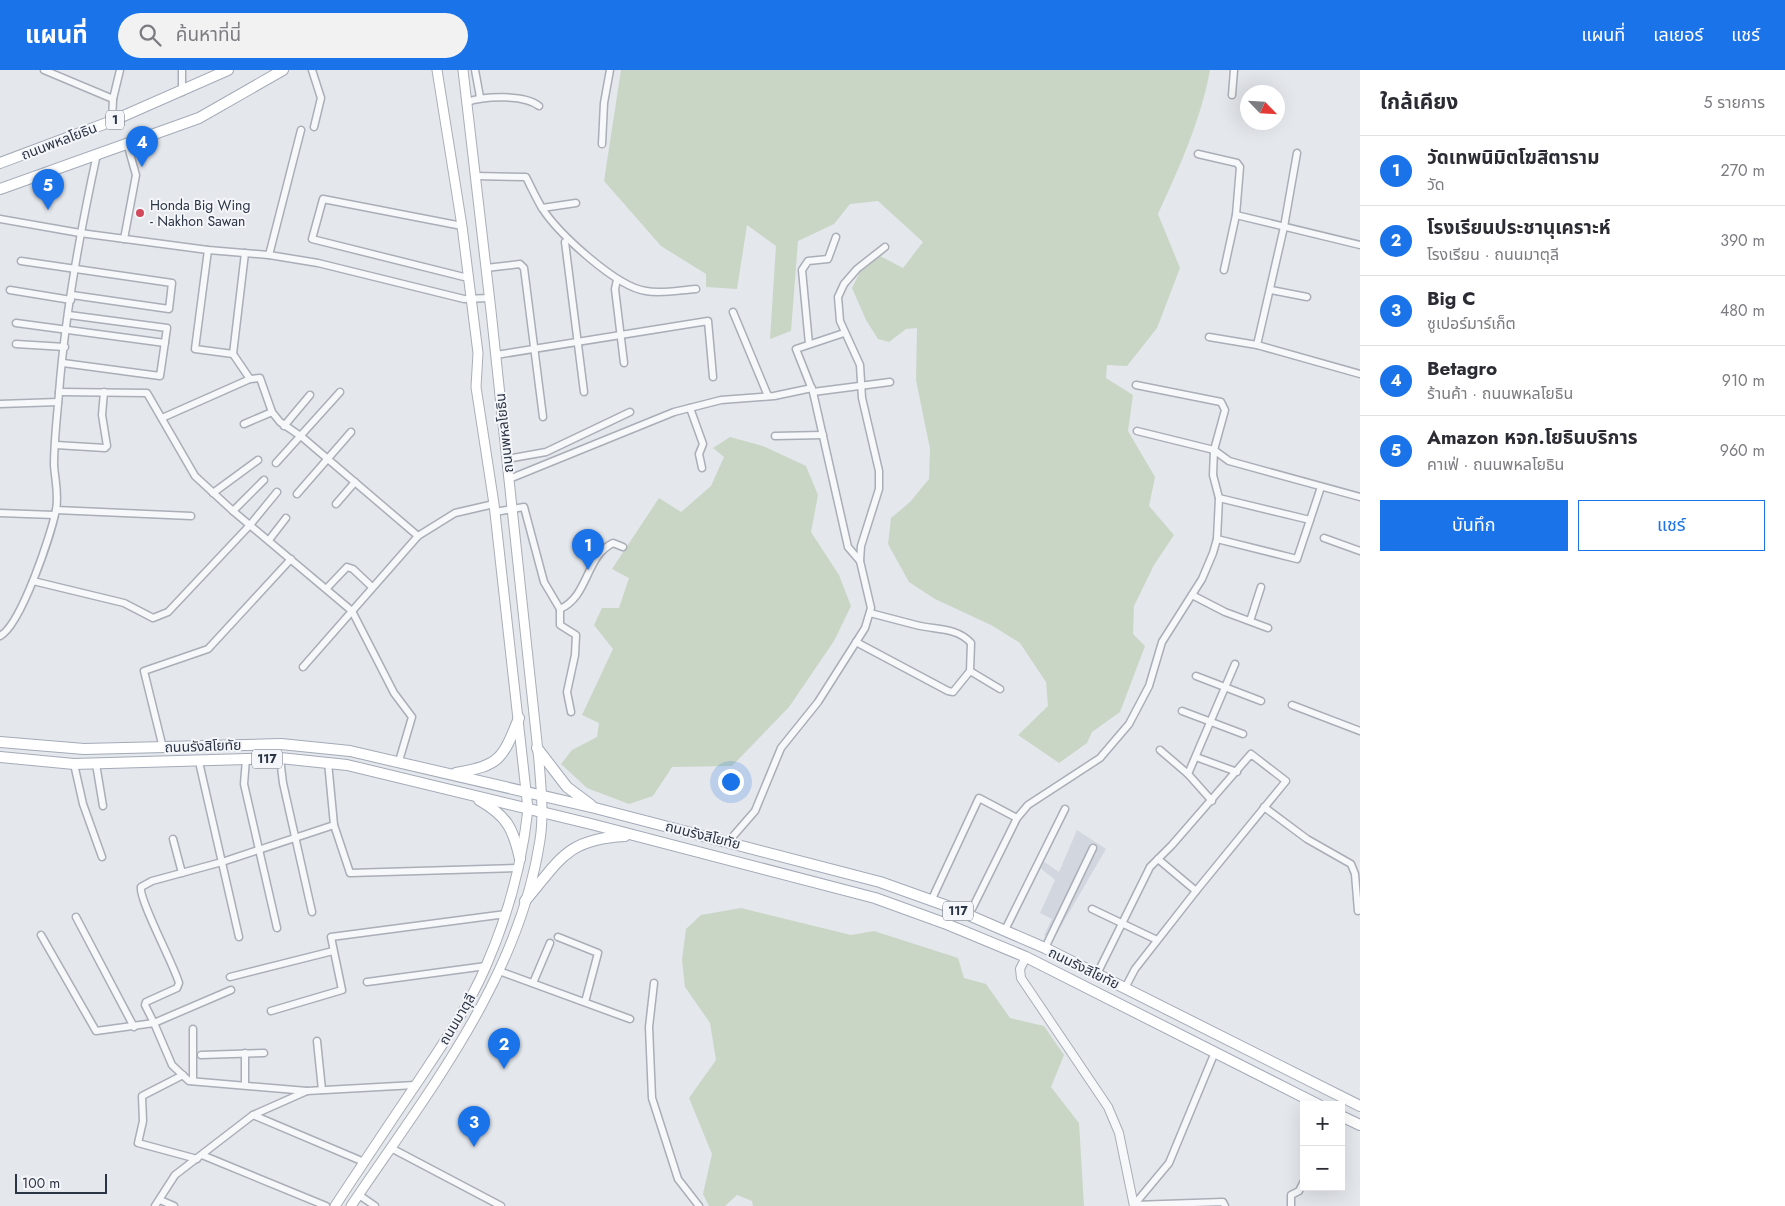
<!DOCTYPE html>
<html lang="th">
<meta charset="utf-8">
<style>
body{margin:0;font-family:Jost,"Noto Sans Thai",sans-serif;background:#f2f2f3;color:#2b2b33}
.controls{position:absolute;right:15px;bottom:15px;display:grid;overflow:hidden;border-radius:0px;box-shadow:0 5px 20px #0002}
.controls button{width:45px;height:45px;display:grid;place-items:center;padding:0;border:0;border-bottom:1px solid #e1e1e2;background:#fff;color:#2b2b33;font:25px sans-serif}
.compass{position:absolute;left:1240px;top:15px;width:45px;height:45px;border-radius:50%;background:#fff;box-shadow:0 5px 20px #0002;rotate:115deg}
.scale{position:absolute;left:15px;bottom:12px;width:92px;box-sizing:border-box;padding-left:5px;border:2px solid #2b3445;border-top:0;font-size:14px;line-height:18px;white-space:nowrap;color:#2b3445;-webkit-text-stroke:4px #f4f6f9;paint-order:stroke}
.you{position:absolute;left:730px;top:711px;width:18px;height:18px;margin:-12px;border:4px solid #fff;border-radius:50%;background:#1a73e8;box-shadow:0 0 0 8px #1a73e833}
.badge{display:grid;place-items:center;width:32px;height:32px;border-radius:50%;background:#1a73e8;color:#fff;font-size:16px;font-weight:700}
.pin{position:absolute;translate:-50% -41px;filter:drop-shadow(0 1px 2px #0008)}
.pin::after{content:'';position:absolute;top:26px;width:18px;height:15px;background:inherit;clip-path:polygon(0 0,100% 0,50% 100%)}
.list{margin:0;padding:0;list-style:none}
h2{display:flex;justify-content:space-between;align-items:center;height:65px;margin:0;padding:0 20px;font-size:21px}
h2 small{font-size:16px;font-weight:400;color:#7c7c81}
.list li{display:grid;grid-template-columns:32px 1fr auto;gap:15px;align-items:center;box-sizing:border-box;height:70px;padding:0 20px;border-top:1px solid #e1e1e2}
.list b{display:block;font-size:19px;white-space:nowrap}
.list p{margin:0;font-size:16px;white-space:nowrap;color:#7c7c81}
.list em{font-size:16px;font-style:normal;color:#7c7c81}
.actions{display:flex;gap:10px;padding:15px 20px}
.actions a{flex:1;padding:11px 0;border:1px solid #1a73e8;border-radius:0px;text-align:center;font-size:18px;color:#1a73e8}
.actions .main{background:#1a73e8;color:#fff}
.icon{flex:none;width:28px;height:28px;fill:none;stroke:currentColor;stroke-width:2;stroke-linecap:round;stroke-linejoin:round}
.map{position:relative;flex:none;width:1360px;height:1136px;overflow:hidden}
header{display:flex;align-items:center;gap:30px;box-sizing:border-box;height:70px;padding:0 25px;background:#1a73e8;color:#fff}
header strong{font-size:24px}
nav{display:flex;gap:28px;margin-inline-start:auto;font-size:18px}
.search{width:350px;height:45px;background:#f2f2f3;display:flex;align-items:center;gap:12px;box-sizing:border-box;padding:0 18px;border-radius:28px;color:#7c7c81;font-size:19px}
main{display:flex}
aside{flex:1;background:#fff}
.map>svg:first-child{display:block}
.built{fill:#d2d6de}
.green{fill:#c9d6c5}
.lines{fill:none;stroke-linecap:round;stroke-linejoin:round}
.minor-casing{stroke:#a9aeb7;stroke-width:9}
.tertiary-casing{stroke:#a9aeb7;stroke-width:10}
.secondary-casing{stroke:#a9aeb7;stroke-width:11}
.primary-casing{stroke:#a3abb8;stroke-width:12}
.minor{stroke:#f7f8fa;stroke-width:6}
.tertiary{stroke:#f7f8fa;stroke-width:8}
.secondary{stroke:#fff;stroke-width:9}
.primary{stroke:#fff;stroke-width:10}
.poi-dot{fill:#d1495b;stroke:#f4f6f9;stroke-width:2}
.labels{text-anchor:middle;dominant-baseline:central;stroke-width:4;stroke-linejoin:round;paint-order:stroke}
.shield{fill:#f4f6f9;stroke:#676e7b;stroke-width:1}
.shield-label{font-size:12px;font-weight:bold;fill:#2b3445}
.street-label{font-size:14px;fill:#2b3445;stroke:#f4f6f9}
.poi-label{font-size:14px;fill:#2b3445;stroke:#f4f6f9;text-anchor:start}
</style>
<header>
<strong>แผนที่</strong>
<div class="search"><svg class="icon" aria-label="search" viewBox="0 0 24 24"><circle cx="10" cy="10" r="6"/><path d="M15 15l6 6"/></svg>ค้นหาที่นี่</div>
<nav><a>แผนที่</a><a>เลเยอร์</a><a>แชร์</a></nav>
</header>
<main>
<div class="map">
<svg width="1360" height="1136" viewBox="0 0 1360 1136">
<rect width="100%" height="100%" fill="#e4e7ec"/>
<!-- built -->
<polygon class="built" points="1077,760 1106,779 1053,870 1044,865 1052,849 1040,843 1055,810 1039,797 1043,791 1059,802"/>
<!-- green -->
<g class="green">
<path d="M621,0H1210C1201,50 1179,98 1158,144L1180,198L1157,258L1127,296L1107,295L1106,308L1133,325L1128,361L1155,407L1149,436L1174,465L1154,495L1134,536L1133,564L1145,576L1120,642L1092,662L1087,673L1059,693L1018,665L1048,636L1046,612L1020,573L991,555L935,529L909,512L888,474L891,448L910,432L929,409L930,379L916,310L917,258L906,259L889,272L878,269L866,250L852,218L860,202L880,186L903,198L923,172L878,131L850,134L834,154L798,171L791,261L770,269L776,176L747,155L737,219L706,217V204L661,176L604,111Z"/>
<polygon points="730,367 763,376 806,396 818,425 811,462 839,505 851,536 834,571 789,637 732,696 672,697 653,726 629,734 587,718 561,694 572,680 597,667 599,653 582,645 613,579 594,555 602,538 619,538 629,508 612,499 659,428 681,442 711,416 724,387 713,378"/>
<polygon points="741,838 851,865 874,861 958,888 964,908 986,914 1010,948 1044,956 1064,985 1051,1017 1079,1053 1084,1136 753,1136 752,1131 737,1125 725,1136 709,1136 703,1124 712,1084 689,1028 716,990 710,953 685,917 682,890 686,859 701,845"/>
</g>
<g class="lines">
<defs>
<g id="minor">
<polyline points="44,0 113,29"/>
<polyline points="182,0 182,22"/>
<polyline points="312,0 321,28 314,57"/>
<polyline points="475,0 480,27"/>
<polyline points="1232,25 1234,0"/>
<path d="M467,32C484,26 524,24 539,36"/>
<polyline points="112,51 113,29 120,0"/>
<polyline points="602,74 604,33 610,0"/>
<polyline points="1297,83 1284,157 1257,275 1360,304"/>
<polyline points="1198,84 1237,93 1240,97 1236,145 1224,200"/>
<path d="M475,106L526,107C531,117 536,128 542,138C558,163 616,217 646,221C662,224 680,220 696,219"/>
<polyline points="542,138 576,133"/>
<polyline points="1236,145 1360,175"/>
<polyline points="0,149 80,163 208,180 269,185 318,193 464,229 489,228"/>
<polyline points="462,156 323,129 312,169 468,208"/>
<polyline points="124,169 136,105 127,73"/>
<polyline points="565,172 584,322"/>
<polyline points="208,180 195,279 233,284 245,183"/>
<polyline points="269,185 301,60"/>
<polyline points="21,191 172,213 169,239 72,225"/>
<polyline points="486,198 520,194 524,198 543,347"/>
<polyline points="617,210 615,219 624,293"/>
<polyline points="10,220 71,230"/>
<polyline points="1271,220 1307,227"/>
<polyline points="733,242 768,326"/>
<polyline points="16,253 165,273"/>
<polyline points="844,263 796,279 813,322 848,477 860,491"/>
<polyline points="1209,267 1257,275"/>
<polyline points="16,274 65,277"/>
<polyline points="809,274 802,200 808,191 828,189 836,167"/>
<polyline points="233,284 250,309 260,308 272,342 280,352 302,367 418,466"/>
<polyline points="496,285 708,251 713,307"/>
<polyline points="63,293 160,306 167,258 69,245"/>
<polyline points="59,322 147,323 195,406 233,441 352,541 394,623 412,647 399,691"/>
<polyline points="813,322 890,312"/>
<polyline points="0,334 58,332"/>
<polyline points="690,338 703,374 699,384 702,398"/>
<polyline points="162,348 250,309"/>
<polyline points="244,354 272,342"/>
<polyline points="284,356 310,325"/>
<polyline points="1137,361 1214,380 1229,391 1360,427"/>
<polyline points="775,366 823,365"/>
<polyline points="56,375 105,378 107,376 102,345 104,322"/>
<polyline points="507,389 546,382 630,342"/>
<polyline points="276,393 340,322"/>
<polyline points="509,409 674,342 721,330 774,326 812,318"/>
<polyline points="213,423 258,390"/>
<polyline points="297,424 351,362"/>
<polyline points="1219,428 1310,450"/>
<polyline points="336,434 355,412"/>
<polyline points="56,440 191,446"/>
<polyline points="233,441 264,410"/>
<polyline points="495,442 524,437 544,512 560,539 560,555 576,565 575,585 567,622 571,642"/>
<polyline points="0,443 54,445"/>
<polyline points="1324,468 1360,481"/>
<polyline points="1217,469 1297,489 1321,417"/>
<polyline points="269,470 286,448"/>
<polyline points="33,511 124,533 153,548 168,542 250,455 277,422"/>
<polyline points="327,518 347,497 353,499 372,517"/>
<polyline points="1192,525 1225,542 1268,558"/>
<path d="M560,539C589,526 585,487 613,473L623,477"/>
<polyline points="1250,551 1261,517"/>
<path d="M0,566C21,555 51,465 56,440C59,424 55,410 54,395C54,372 57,347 59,323C65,244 80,162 97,84"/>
<path d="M856,572L948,621L953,622L970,601L971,573C957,557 935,560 916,555C901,551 885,547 870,543"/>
<polyline points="303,597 418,466 455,443 494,434"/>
<polyline points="970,601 1000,619"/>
<polyline points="1196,606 1261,631"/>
<polyline points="1292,635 1360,661"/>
<polyline points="1182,641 1243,664"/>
<polyline points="163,678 144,601 208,579 291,489"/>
<polyline points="1160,680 1188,704 1212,731"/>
<polyline points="1196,687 1237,702"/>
<polyline points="280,688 283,713 312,842"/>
<polyline points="246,689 244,714 277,858"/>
<polyline points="199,692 239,867"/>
<polyline points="328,692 334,755 350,803 518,798"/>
<polyline points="74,694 83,734 102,787"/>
<polyline points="96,694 103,736"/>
<polyline points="1188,704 1235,594"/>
<polyline points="1264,737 1307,769 1351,794 1355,804 1358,841"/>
<polyline points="173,769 182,803"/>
<polyline points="728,772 755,741 781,678 818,632 865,558 871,538 860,491 861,476 879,419 879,401 862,328 860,295 840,251 838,227 844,214 857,199 885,177"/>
<polyline points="1158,789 1196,821"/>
<polyline points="931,831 979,728 1017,748"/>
<polyline points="1092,839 1157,870"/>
<polyline points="969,845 1017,748 1028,735 1100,688 1129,654 1149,616 1162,572 1202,509 1213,483 1217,469 1219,428 1213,405 1214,380 1225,340 1221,332 1136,315"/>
<polyline points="76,847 134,957"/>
<polyline points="1005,860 1065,739"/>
<polyline points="41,865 96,961 154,953 172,995 189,1011 307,1021"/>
<polyline points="558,867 598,883 585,932"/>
<polyline points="1045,878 1093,778"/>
<polyline points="499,901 630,949"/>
<polyline points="1097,904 1150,797 1172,775 1251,684 1286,711 1196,821 1135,899 1125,918"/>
<polyline points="230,907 333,881"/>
<polyline points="367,912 486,896"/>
<polyline points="533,913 550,873"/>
<polyline points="654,913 649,957 652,1028 678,1109 699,1136"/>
<path d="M231,920L154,953L145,935L146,932L177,918L179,913C174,895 138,828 141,817L152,811L222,792L334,755"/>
<polyline points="271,941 342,920 331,867 506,844"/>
<polyline points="193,959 193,1011"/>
<polyline points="317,971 322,1020"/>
<polyline points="245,983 245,1015"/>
<polyline points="201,985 264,983"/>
<polyline points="183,1005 142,1026 143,1051 138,1073 197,1089"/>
<polyline points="253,1045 364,1092"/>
<polyline points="391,1078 501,1136"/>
<polyline points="202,1085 326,1136"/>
<polyline points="359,1125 375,1136"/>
<polyline points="160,1130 174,1136"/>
<polyline points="1134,1135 1169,1093 1215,982"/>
<polyline points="1134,1135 1223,1132 1225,1136"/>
<polyline points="155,1136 175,1105 253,1045 307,1021 415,1015"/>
<polyline points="1291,1136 1291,1125 1299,1121 1304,1111"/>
</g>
<polyline id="tertiary" points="1026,887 1020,899 1021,908 1108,1037 1119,1063 1134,1136"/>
<g id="secondary">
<path d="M335,1136C362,1095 389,1054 417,1013C442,975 468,938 486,896C508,846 522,793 528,739L494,434L476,317L478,283L462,156L437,0"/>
<path d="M351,1136C427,1023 519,909 540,770C544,744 541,717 539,691L491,241L463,0"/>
</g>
<g id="primary">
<polyline points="0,93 112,51 228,0"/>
<polyline points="0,119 199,48 283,0"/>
<polyline points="0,672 84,679 281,674 350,681 595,738 880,812 950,837 1045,878 1360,1036"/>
<polyline points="537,678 567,717 591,735"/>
<polyline points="0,687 74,694 280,688 347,695 591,754 875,828 944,853 1026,887 1319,1035"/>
<path d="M456,703C500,695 502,690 519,648"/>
<path d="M479,730C507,746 513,758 520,789"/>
<path d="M525,831C560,790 566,769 625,766"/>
<polyline points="1341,1046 1360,1055"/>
</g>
</defs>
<!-- minor casing -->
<use href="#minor" class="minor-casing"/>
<!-- tertiary casing -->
<use href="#tertiary" class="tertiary-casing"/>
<!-- secondary casing -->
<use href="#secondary" class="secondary-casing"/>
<!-- primary casing -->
<use href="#primary" class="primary-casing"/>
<!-- minor -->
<use href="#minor" class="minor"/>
<!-- tertiary -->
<use href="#tertiary" class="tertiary"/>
<!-- secondary -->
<use href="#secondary" class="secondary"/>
<!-- primary -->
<use href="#primary" class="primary"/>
</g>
<!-- markers -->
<circle class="poi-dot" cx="140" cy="143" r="5"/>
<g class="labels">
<!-- shield labels -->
<g class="shield">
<rect x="106" y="40.5" width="18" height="19" rx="4"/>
<rect x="252" y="679.5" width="30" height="19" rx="4"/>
<rect x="943" y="831.5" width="30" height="19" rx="4"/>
</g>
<g class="shield-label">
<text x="115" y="50">1</text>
<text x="267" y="689">117</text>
<text x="958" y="841">117</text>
</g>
<!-- street labels -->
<g class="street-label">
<text transform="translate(59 71) rotate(-21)">ถนนพหลโยธิน</text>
<text transform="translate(504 363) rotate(-96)">ถนนพหลโยธิน</text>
<text transform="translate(203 676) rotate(-2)">ถนนรังสิโยทัย</text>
<text transform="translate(703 765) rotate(14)">ถนนรังสิโยทัย</text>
<text transform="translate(1084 898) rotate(26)">ถนนรังสิโยทัย</text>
<text transform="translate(457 949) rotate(-59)">ถนนมาตุลี</text>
</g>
<!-- poi labels -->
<g class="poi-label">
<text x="150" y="135">Honda Big Wing<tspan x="150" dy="16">- Nakhon Sawan</tspan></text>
</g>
</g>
</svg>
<div class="controls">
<button>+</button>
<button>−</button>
</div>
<svg class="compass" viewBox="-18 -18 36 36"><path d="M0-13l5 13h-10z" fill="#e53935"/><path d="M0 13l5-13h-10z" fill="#7c7c81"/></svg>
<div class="scale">100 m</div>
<div class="you"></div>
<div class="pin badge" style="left:588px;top:500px">1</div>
<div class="pin badge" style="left:504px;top:999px">2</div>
<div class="pin badge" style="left:474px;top:1077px">3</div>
<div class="pin badge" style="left:142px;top:97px">4</div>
<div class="pin badge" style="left:48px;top:140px">5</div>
</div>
<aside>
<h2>ใกล้เคียง<small>5 รายการ</small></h2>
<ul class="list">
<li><span class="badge">1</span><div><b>วัดเทพนิมิตโฆสิตาราม</b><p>วัด</p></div><em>270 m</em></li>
<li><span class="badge">2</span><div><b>โรงเรียนประชานุเคราะห์</b><p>โรงเรียน · ถนนมาตุลี</p></div><em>390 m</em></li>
<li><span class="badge">3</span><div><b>Big C</b><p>ซูเปอร์มาร์เก็ต</p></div><em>480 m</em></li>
<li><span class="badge">4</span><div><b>Betagro</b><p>ร้านค้า · ถนนพหลโยธิน</p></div><em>910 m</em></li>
<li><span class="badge">5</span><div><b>Amazon หจก.โยธินบริการ</b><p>คาเฟ่ · ถนนพหลโยธิน</p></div><em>960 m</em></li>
</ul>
<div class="actions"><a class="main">บันทึก</a><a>แชร์</a></div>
</aside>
</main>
